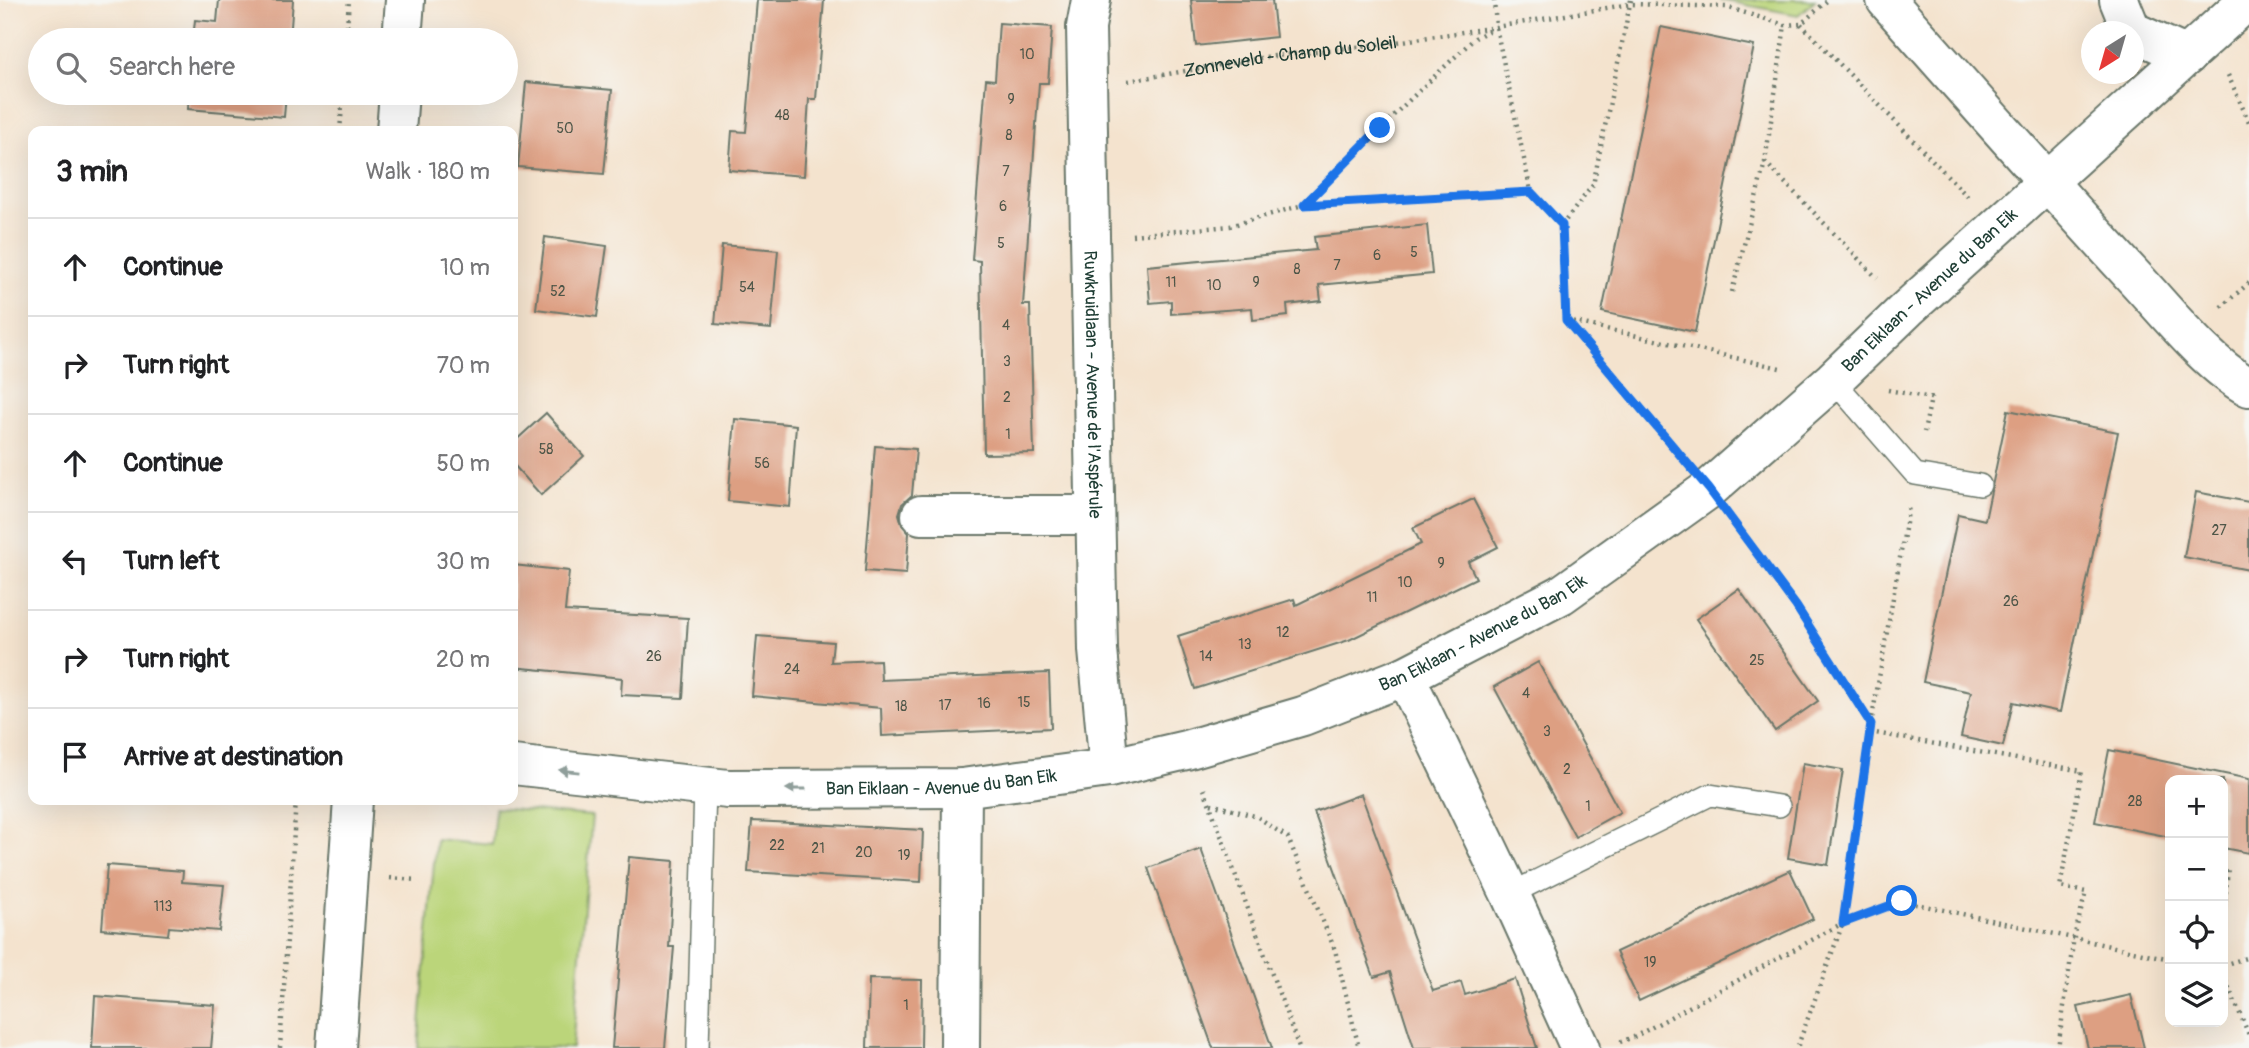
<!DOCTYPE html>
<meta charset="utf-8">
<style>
body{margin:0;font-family:Pangolin,sans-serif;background:#f2f2f2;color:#202124}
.controls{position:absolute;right:21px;bottom:21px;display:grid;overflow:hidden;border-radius:14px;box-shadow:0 7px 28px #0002}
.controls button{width:63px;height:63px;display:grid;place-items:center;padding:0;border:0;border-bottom:2px solid #e0e0e0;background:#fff;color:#202124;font:35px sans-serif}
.compass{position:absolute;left:2081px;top:21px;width:63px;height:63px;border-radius:50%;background:#fff;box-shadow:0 7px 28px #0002;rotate:217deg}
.stop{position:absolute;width:21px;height:21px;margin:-16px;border:5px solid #1a73e8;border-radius:50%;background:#fff}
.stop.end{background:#1a73e8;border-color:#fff;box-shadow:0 2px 7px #0008}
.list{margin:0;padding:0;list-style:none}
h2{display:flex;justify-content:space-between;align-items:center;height:91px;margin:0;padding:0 28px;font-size:30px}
h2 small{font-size:23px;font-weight:400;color:#757577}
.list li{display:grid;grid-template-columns:46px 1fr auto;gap:21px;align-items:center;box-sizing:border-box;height:98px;padding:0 28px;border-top:2px solid #e0e0e0}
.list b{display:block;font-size:26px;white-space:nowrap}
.list em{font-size:23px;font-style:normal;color:#757577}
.icon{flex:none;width:38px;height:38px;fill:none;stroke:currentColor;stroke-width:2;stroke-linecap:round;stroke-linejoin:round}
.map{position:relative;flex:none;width:2249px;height:1048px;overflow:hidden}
.search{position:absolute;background:#fff;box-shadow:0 7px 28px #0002;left:28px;top:28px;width:490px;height:77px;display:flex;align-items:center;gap:18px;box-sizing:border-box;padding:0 24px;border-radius:38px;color:#757577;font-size:26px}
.panel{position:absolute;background:#fff;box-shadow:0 7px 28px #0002;left:28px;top:126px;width:490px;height:679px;border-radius:14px}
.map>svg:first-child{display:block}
.green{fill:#bbd57a;stroke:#6d8957;stroke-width:2}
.building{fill:#dd9f82}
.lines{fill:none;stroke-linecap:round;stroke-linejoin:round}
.lane-casing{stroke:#6a776a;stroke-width:24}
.street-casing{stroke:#6a776a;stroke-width:42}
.path{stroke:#6a776a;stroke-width:4.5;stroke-dasharray:2 5;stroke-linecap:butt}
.lane{stroke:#fff;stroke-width:21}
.street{stroke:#fff;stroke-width:38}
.oneway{fill:#8f9e9a}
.route{stroke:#1a73e8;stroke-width:9}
.labels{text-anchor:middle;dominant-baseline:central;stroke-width:7;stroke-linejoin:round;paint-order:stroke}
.number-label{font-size:14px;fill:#4e5648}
.street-label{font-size:18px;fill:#1f3d34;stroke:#f6f6f2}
</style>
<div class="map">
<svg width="2249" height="1048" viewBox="0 0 2249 1048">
<rect width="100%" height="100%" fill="#f6f6f2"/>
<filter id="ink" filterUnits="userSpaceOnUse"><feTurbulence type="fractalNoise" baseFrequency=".0143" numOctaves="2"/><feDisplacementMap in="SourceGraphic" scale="14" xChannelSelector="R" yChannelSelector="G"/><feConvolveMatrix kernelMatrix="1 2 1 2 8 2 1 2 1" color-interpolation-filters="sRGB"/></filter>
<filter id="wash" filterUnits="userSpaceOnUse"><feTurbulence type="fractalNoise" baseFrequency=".00686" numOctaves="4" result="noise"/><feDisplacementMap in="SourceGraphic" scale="28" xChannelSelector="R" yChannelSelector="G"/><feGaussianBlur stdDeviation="1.57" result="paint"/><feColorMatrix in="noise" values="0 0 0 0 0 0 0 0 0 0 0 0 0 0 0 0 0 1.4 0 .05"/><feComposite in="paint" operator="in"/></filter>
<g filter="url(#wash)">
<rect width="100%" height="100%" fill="#f4e3ce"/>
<!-- green -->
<g class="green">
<polygon points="1720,0 1815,0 1798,15"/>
<polygon points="495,808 592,816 572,1048 418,1048 436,839 492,844"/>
</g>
<g id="blocks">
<!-- building -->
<g class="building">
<polygon points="219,0 293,0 290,40 193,40 195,20 217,22"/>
<polygon points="757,0 824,0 816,99 809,99 804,176 729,170 732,131 746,132"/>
<polygon points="1191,0 1272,0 1276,37 1196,46"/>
<polygon points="999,23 1052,27 1048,83 1039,83 1023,305 1030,305 1034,453 984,454 980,261 972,260 986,79 995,80"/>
<polygon points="1661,27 1754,46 1695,332 1602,312"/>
<polygon points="526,82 612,90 604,174 518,167"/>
<polygon points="189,93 286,93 284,117 188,109"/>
<polygon points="1427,225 1432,274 1319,285 1321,301 1287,305 1288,316 1253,320 1252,308 1171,314 1171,301 1150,303 1147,266 1316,250 1314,237"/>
<polygon points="545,237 607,246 597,317 536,309"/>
<polygon points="722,245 778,250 771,329 715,324"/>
<polygon points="2008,410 2118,432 2060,712 2013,702 2003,746 1961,737 1971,692 1923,682 1958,514 1985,520"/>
<polygon points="546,413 584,456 541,495 513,464 513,443"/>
<polygon points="735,419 796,425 790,507 728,501"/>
<polygon points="875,446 916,449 912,495 902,504 899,514 902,525 909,533 906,574 865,571"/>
<polygon points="2196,492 2249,502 2249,570 2184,557"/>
<polygon points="1473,499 1498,547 1468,562 1476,578 1349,640 1195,689 1178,636 1294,599 1296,605 1421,544 1413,528"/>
<polygon points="513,565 569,571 565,611 688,618 683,698 621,695 622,678 513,667"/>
<polygon points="1739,589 1818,701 1775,731 1696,619"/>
<polygon points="757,636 833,642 831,662 880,660 881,680 1049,673 1051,728 882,736 881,708 752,696"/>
<polygon points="1538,662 1620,812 1575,837 1494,687"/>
<polygon points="2109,750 2249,779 2249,853 2223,848 2223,780 2170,780 2170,837 2095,822"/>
<polygon points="1803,763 1843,770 1828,865 1788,858"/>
<polygon points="1361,794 1433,991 1461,982 1465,995 1515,979 1537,1048 1414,1048 1390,972 1374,977 1314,812"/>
<polygon points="752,821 923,830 921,882 748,872"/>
<polygon points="1201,849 1272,1048 1213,1048 1148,868"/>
<polygon points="629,857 674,861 669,947 674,947 665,1048 612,1048"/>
<polygon points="107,865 183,871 182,882 224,885 219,931 169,927 168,935 102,929"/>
<polygon points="1790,870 1813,919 1639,1001 1616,952"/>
<polygon points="869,979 922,980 921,1048 867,1048"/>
<polygon points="2131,995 2144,1048 2088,1048 2078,1007"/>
<polygon points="95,996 215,1005 211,1048 92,1048"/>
</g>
</g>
</g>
<g filter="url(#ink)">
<use href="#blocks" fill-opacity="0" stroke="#6a776a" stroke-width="2"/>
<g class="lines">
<defs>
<g id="lane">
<polyline points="1833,380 1915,474 1980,485"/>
<polyline points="1510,894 1710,795 1779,806"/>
<polyline points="698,1048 705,786"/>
</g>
<g id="street">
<path id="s2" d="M1091,0L1086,27L1098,650L1109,768"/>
<path d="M1886,0C1968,93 2050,186 2134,277C2167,312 2208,365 2249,387"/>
<polyline points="2119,0 2132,32"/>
<polyline points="2134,32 2187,56"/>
<polyline points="402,40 405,0"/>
<polyline points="396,131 399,93"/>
<polyline points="921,515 1095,515"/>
<polyline points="1405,676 1510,894 1580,1048"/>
<path id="s3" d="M513,765L728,789L962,788L1109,768L1186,750L1303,716L1405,676L1561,595L1709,489L1833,380L1907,309L2248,0"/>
<polyline points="336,1048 353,800"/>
<polyline points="960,1048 962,788"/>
</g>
</defs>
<!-- lane casing -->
<use href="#lane" class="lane-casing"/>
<!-- street casing -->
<use href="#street" class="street-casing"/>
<!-- path -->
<g class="path">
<polyline points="1494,0 1496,27 1531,192 1562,225 1566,320 1681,455"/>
<polyline points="1631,0 1630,4 1726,7 1785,25 1801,24 1828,0"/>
<polyline points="1801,24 1968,197"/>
<polyline points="346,40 349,0"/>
<polyline points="2228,75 2249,122"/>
<path id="s1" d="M1128,81L1266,57L1383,44L1496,27L1630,4L1593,185L1562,225"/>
<polyline points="340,131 343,93"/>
<polyline points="1765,162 1877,278"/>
<polyline points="1304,204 1380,128 1475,38 1492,29"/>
<polyline points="1132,235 1230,226 1303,205 1531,192"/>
<polyline points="1732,292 1765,162 1785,25"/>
<polyline points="2221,307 2249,283"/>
<polyline points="1566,320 1780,368"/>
<polyline points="1888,390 1931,398 1924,432"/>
<polyline points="1734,522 1796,606 1871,724 1843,923 1797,1048"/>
<polyline points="1871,724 1909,506"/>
<polyline points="1870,732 2082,771 2060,887 2086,892 2074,937 2058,1048"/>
<polyline points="1204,789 1299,1048"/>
<polyline points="1211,804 1258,817 1288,838 1335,950 1359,1048"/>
<polyline points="390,878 417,880"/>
<polyline points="2223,928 2228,867"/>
<polyline points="2223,965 2249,957"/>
<polyline points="2223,974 2249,1035"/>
<polyline points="1620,1042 1634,1037 1843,923 1902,901 2170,959"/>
<polyline points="280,1048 296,800"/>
</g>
<!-- lane -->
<use href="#lane" class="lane"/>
<!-- street -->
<use href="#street" class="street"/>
</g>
<!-- one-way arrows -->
<defs><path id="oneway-solid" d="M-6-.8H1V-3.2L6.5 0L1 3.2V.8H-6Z" transform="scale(1.75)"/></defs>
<g class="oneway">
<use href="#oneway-solid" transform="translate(569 771) rotate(-174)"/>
<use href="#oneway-solid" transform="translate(796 789) rotate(180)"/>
</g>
</g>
<g class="lines" filter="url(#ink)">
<!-- route -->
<polyline class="route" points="1380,128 1304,205 1531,192 1562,225 1566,320 1709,489 1796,606 1871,724 1843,923 1902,901"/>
</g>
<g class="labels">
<!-- number labels -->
<g class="number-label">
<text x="1027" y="54">10</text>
<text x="1011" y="99">9</text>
<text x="782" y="115">48</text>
<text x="565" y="128">50</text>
<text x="1009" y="135">8</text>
<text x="1006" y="171">7</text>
<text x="1003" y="206">6</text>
<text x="1001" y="243">5</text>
<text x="1414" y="252">5</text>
<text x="1377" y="255">6</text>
<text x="1337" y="265">7</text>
<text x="1297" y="269">8</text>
<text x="1171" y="282">11</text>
<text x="1256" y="282">9</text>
<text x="1214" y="285">10</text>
<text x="747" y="287">54</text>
<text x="558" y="291">52</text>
<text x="1006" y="325">4</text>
<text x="1007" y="361">3</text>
<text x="1007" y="397">2</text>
<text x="1008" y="434">1</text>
<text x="546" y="449">58</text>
<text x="762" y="463">56</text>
<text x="2219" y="530">27</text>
<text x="1441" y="563">9</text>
<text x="1405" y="582">10</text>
<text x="1372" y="597">11</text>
<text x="2011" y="601">26</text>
<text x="1283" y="632">12</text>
<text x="1245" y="644">13</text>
<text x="654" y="656">26</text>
<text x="1206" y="656">14</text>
<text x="1757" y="660">25</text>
<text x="792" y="669">24</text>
<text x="1526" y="693">4</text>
<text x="1024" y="702">15</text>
<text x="984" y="703">16</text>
<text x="945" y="705">17</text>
<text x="901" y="706">18</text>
<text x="1547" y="731">3</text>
<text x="1567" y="769">2</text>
<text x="2135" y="801">28</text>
<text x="1588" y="806">1</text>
<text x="777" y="845">22</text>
<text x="818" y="848">21</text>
<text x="864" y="852">20</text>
<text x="904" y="855">19</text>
<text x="163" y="906">113</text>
<text x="1650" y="962">19</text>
<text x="906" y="1005">1</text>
</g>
<!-- street labels -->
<g class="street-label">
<text stroke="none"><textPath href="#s1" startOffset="164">Zonneveld - Champ du Soleil</textPath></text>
<text stroke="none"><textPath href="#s3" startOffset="1564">Ban Eiklaan - Avenue du Ban Eik</textPath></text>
<text stroke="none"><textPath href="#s2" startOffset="385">Ruwkruidlaan - Avenue de l'Aspérule</textPath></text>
<text stroke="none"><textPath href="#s3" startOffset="998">Ban Eiklaan - Avenue du Ban Eik</textPath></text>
<text stroke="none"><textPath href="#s3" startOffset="430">Ban Eiklaan - Avenue du Ban Eik</textPath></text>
</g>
</g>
</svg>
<div class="controls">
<button>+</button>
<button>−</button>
<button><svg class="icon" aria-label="locate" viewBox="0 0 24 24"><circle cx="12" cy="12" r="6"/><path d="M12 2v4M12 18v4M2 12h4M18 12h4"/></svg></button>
<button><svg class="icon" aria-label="layers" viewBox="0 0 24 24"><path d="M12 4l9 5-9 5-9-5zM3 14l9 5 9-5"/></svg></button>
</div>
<svg class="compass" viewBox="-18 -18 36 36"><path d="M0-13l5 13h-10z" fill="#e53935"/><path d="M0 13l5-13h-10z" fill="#757577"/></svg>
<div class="stop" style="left:1902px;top:901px"></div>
<div class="stop end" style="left:1380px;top:128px"></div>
<div class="search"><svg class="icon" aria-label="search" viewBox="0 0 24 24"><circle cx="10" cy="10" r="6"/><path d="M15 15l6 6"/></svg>Search here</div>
<section class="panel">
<h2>3 min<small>Walk · 180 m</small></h2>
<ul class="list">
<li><svg class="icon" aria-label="ahead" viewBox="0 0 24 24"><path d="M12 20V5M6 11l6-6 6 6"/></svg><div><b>Continue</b></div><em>10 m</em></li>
<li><svg class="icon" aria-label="right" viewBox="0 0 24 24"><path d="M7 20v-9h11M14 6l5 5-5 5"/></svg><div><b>Turn right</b></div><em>70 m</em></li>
<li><svg class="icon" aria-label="ahead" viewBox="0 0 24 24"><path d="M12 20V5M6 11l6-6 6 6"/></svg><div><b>Continue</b></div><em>50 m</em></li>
<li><svg class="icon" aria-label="left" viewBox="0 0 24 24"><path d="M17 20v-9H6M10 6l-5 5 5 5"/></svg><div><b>Turn left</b></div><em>30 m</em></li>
<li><svg class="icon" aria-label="right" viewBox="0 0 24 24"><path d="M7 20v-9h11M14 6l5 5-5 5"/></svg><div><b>Turn right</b></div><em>20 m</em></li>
<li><svg class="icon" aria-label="arrive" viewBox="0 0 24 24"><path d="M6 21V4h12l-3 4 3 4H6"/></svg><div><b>Arrive at destination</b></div></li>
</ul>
</section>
</div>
